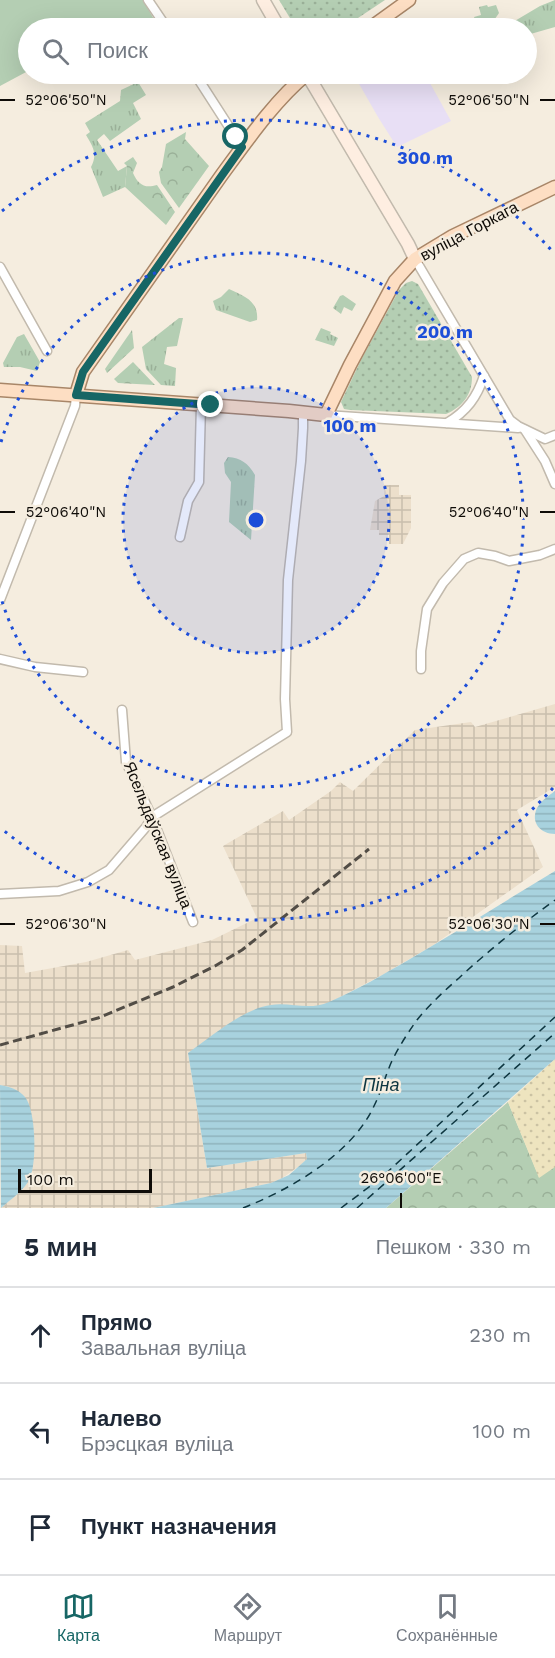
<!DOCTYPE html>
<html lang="ru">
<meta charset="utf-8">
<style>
body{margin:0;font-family:"Work Sans",sans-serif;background:#f2f2f3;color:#1f2937}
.scale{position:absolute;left:18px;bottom:15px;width:134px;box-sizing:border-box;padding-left:6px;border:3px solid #0f0c08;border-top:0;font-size:16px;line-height:21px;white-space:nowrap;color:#0f0c08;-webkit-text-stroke:4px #f5eddf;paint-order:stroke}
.stop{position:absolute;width:18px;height:18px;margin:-14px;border:4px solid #176665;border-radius:50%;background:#fff}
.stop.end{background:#176665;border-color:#fff;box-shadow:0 2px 6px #0008}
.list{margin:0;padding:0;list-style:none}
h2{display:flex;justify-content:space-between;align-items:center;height:78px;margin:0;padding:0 24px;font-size:26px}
h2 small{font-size:20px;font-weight:400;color:#747a83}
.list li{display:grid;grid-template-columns:39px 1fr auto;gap:18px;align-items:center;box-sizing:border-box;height:96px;padding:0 24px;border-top:2px solid #e0e1e3}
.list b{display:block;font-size:22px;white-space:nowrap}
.list p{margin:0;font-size:20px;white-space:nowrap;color:#747a83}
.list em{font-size:20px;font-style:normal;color:#747a83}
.icon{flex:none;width:33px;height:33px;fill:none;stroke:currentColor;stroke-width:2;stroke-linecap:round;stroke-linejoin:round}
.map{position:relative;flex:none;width:555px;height:1208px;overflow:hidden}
.search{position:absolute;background:#fff;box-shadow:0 6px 24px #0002;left:18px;right:18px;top:18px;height:66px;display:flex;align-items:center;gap:15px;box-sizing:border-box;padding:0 21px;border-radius:33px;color:#747a83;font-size:22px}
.sheet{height:366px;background:#fff}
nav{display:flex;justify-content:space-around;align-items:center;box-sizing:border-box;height:84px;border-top:2px solid #e0e1e3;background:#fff;font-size:16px;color:#747a83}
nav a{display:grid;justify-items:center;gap:3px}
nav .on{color:#176665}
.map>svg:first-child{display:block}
.industrial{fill:url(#industrial-grid)}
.medical{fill:#e8dff5}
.grass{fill:url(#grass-tufts)}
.forest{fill:url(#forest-crowns)}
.sand{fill:url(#sand-dots)}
.park{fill:url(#park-dots)}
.garden{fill:#b4ceb3}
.water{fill:url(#water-rules)}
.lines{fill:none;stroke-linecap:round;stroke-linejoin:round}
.ferry{stroke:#0e3640;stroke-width:1.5;stroke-dasharray:8 6;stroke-linecap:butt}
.minor-casing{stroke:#c2baad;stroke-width:11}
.secondary-casing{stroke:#c2baad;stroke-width:15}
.primary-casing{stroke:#a88668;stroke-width:15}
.minor{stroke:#fff;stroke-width:8}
.secondary{stroke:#feeee1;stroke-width:12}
.primary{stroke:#fddec3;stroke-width:12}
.rail{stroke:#524d46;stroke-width:3;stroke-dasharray:9 4.5;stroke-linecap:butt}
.route{stroke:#176665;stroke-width:8}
.ticks{fill:none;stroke:#0f0c08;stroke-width:2}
.ring{fill:none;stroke:#1d4ed8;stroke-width:3;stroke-dasharray:3 6}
.labels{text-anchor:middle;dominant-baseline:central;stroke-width:5;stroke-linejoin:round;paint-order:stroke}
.street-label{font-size:16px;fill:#0f0c08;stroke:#f5eddf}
.water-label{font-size:18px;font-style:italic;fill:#0e3640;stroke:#f5eddf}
.ticks-label{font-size:15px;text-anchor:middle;fill:#0f0c08;stroke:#f5eddf;stroke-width:5;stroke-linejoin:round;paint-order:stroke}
.centre{fill:#1d4ed8;stroke:#f5eddf;stroke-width:3}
.ring-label{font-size:18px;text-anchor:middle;font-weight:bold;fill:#1d4ed8;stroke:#f5eddf;stroke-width:5;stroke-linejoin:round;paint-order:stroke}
</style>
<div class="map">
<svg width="555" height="1208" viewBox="0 0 555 1208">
<defs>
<pattern id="industrial-grid" width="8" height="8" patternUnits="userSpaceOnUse" patternTransform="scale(1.5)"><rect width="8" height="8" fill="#ecdfcb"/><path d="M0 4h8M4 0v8" fill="none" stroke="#c9bead"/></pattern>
<pattern id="grass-tufts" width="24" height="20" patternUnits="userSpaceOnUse" patternTransform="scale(1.5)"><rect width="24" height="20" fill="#b4ceb3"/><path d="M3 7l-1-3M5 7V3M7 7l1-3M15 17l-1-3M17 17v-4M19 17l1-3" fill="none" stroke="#9ab098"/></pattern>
<pattern id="forest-crowns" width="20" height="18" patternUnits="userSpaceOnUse" patternTransform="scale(1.5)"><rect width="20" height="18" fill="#b4ceb3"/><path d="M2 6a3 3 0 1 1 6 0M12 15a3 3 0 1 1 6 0" fill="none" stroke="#9ab098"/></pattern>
<pattern id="sand-dots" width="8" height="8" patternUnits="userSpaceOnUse" patternTransform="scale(1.5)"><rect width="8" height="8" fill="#eee4bf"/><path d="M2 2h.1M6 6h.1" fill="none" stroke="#cbc2a3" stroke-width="1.8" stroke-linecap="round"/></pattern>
<pattern id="park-dots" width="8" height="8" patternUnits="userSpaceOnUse" patternTransform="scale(1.5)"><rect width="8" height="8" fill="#b4ceb3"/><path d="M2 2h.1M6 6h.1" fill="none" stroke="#9ab098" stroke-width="1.8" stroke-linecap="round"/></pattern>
<pattern id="water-rules" width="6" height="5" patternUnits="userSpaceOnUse" patternTransform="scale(1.5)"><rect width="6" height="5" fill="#a8d2de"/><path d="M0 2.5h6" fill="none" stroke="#8fb3bd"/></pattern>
</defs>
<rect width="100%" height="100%" fill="#f5eddf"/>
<!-- industrial -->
<g class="industrial">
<polygon points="384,485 399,485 399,495 411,495 411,528 403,544 389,544 389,535 379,535 379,530 370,530 375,501 384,496"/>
<polygon points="555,704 555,787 517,810 543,867 435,944 384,974 329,1003 317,1007 305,1008 282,1005 271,1005 188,1053 207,1168 306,1153 307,1159 302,1164 281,1179 271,1183 153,1208 1,1208 23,1189 32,1173 34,1130 10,1087 0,1085 0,945 22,946 25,973 86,962 128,950 135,960 212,940 257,918 223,846 283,811 289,820 331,791 340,782 353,791 415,730 471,722 475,727"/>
</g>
<!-- medical -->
<polygon class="medical" points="356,74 425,74 451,121 397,147 378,117 358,82"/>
<!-- grass -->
<g class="grass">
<polygon points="555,0 555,27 527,35 526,28 503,28 540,6"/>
<path d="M487,5L488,7L496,5L499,13C495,19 491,26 482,27L479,22L473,24L471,21L475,20L474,17L481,15L479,7Z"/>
<path d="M138,82L146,95L133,103L141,119L110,141L104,134L97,140L118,171L127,166L125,187L103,197L91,167C98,154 93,147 86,135L90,132L85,123L120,101L121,90Z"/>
<path d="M229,289C244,296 259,301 257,320L250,322L216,310L213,301L221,297Z"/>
<polygon points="343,295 356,304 352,311 344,307 341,314 333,308 340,296"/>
<polygon points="179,318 183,318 177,346 167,347 164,364 176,368 175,386 161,385 146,369 142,347"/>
<polygon points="321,328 331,332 330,334 338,338 334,346 315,340"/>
<polygon points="24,334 40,362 37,371 20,367 4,367 3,363 17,337"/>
<path d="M228,457C241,458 248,463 255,475L251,540L229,522L231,482L225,473L224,463Z"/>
</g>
<!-- forest -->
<g class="forest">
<polygon points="186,132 185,139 209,166 179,208 161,183 159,172 162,167 166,144"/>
<path d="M133,157L137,163L133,173C138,184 144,189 157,185L175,212L166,225L125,187L127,166L124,163Z"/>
<polygon points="132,330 134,348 107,373 105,369"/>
<polygon points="133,362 155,385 118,383 114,379"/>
<polygon points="508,1102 539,1177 555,1164 555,1208 386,1208"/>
</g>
<!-- sand -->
<polygon class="sand" points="555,1059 555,1167 539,1178 508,1102"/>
<!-- park -->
<g class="park">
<polygon points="279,0 385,0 343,28 296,28"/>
<path d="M412,281L418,284L472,377C472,395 462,407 446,414L350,410L344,409L341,402L361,360L399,290L406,283Z"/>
</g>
<!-- garden -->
<polygon class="garden" points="0,0 143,0 159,28 28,28 28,71 0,86"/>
<!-- water -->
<g class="water">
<path d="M555,791V834C541,834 530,823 537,808C541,801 548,796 555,791Z"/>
<path d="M555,871V1059L386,1208H153L271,1183L289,1175L307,1159L306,1153L207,1168L188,1053C211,1037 244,1008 271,1005C291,1002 309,1011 329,1002C357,990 384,974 410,959C459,930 507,900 555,871Z"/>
<path d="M0,1085C10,1087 18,1089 25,1097C36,1110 37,1163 30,1178C24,1191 11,1199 1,1208Z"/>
</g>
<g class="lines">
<!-- ferry -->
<g class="ferry">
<path d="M243,1208C291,1189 352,1154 374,1106C381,1092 385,1077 391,1063C398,1048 407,1034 417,1020C429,1005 444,991 459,978C489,950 522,924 555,900"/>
<polyline points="341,1208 381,1178 555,1017"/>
<polyline points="357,1208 555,1033"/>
</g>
<defs>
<g id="minor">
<polyline points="148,0 167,28"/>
<polyline points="195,74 242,147"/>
<polyline points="415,259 510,420 518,426 545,439 555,435"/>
<polyline points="0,267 47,351"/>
<polyline points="326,415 518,428"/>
<path d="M447,423C467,411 477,397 484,376"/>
<polyline points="525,430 545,461 555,484"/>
<polyline points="180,537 188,501 199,482 201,405"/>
<polyline points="0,600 75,406 76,395"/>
<polyline points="0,659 35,667 83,672"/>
<polyline points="421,669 421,651 427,609 443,583 464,559 478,553 495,556 509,561 540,555 555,549"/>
<polyline points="122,710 126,762 152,817 193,922"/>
<polyline points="0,894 59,891 88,882 109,870 146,827 152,817 287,732 285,699 288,580 301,461 303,428 303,412"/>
</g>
<g id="secondary">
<polyline points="263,0 279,28"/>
<polyline points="307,74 408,244 415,259"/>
</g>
<g id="primary">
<polyline points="370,28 409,0"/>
<polyline points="0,390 289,411 326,415 350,365 395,281 415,259 453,236 555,187"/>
<path d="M76,395L83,372L221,176C246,142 275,100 307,74"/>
</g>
</defs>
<!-- minor casing -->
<use href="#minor" class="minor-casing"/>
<!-- secondary casing -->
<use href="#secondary" class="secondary-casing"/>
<!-- primary casing -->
<use href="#primary" class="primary-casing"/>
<!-- minor -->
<use href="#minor" class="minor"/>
<!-- secondary -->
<use href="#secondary" class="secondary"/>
<!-- primary -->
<use href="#primary" class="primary"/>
<!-- rail -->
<polyline class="rail" points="0,1045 98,1018 173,987 215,966 242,950 369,849"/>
</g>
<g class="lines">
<!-- route -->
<polyline class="route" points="211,405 76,395 83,372 242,147 236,137"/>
</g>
<!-- ticks -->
<path class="ticks" d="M0,100H15M540,100H555M0,512H15M540,512H555M0,924H15M540,924H555M401,1193V1208"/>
<!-- distance rings -->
<circle cx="256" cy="520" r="133" fill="#1d4ed8" fill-opacity=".12"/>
<g class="ring">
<circle cx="256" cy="520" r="133"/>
<path d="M1 442A267 267 0 1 1 1 598"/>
<path d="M553 788A400 400 0 0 1 2 829M2 211A400 400 0 0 1 553 252"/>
</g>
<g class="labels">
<!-- street labels -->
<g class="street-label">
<text transform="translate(469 231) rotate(-28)">вуліца Горкага</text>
<text transform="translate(158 835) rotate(68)">Ясельдаўская вуліца</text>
</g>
<!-- water labels -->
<g class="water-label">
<text x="381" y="1084">Піна</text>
</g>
</g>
<g class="ticks-label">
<text x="66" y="105">52°06'50"N</text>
<text x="489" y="105">52°06'50"N</text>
<text x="66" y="517">52°06'40"N</text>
<text x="489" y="517">52°06'40"N</text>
<text x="66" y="929">52°06'30"N</text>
<text x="489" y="929">52°06'30"N</text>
<text x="401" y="1183">26°06'00"E</text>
</g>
<circle cx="256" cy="520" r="9" class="centre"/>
<g class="ring-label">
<text x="425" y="164">300 m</text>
<text x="445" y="338">200 m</text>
<text x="350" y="432">100 m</text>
</g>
</svg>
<div class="scale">100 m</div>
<div class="stop" style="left:236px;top:137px"></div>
<div class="stop end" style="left:211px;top:405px"></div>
<div class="search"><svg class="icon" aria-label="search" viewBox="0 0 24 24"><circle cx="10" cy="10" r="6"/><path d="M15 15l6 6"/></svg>Поиск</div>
</div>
<section class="sheet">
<h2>5 мин<small>Пешком · 330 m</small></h2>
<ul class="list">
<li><svg class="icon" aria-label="ahead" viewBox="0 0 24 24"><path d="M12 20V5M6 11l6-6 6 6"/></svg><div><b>Прямо</b><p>Завальная вуліца</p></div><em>230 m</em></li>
<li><svg class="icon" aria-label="left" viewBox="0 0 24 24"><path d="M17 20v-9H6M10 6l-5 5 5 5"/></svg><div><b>Налево</b><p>Брэсцкая вуліца</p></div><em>100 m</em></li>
<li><svg class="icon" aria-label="arrive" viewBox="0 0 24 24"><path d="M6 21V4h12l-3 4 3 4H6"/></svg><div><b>Пункт назначения</b></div></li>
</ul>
</section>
<nav>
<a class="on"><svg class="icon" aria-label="map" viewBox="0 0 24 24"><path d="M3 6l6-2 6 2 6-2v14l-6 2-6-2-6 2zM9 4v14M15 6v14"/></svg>Карта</a>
<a><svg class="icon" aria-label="directions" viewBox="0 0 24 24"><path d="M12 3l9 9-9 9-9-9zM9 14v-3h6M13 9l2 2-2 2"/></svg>Маршрут</a>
<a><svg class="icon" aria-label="saved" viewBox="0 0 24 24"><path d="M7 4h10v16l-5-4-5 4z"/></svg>Сохранённые</a>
</nav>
